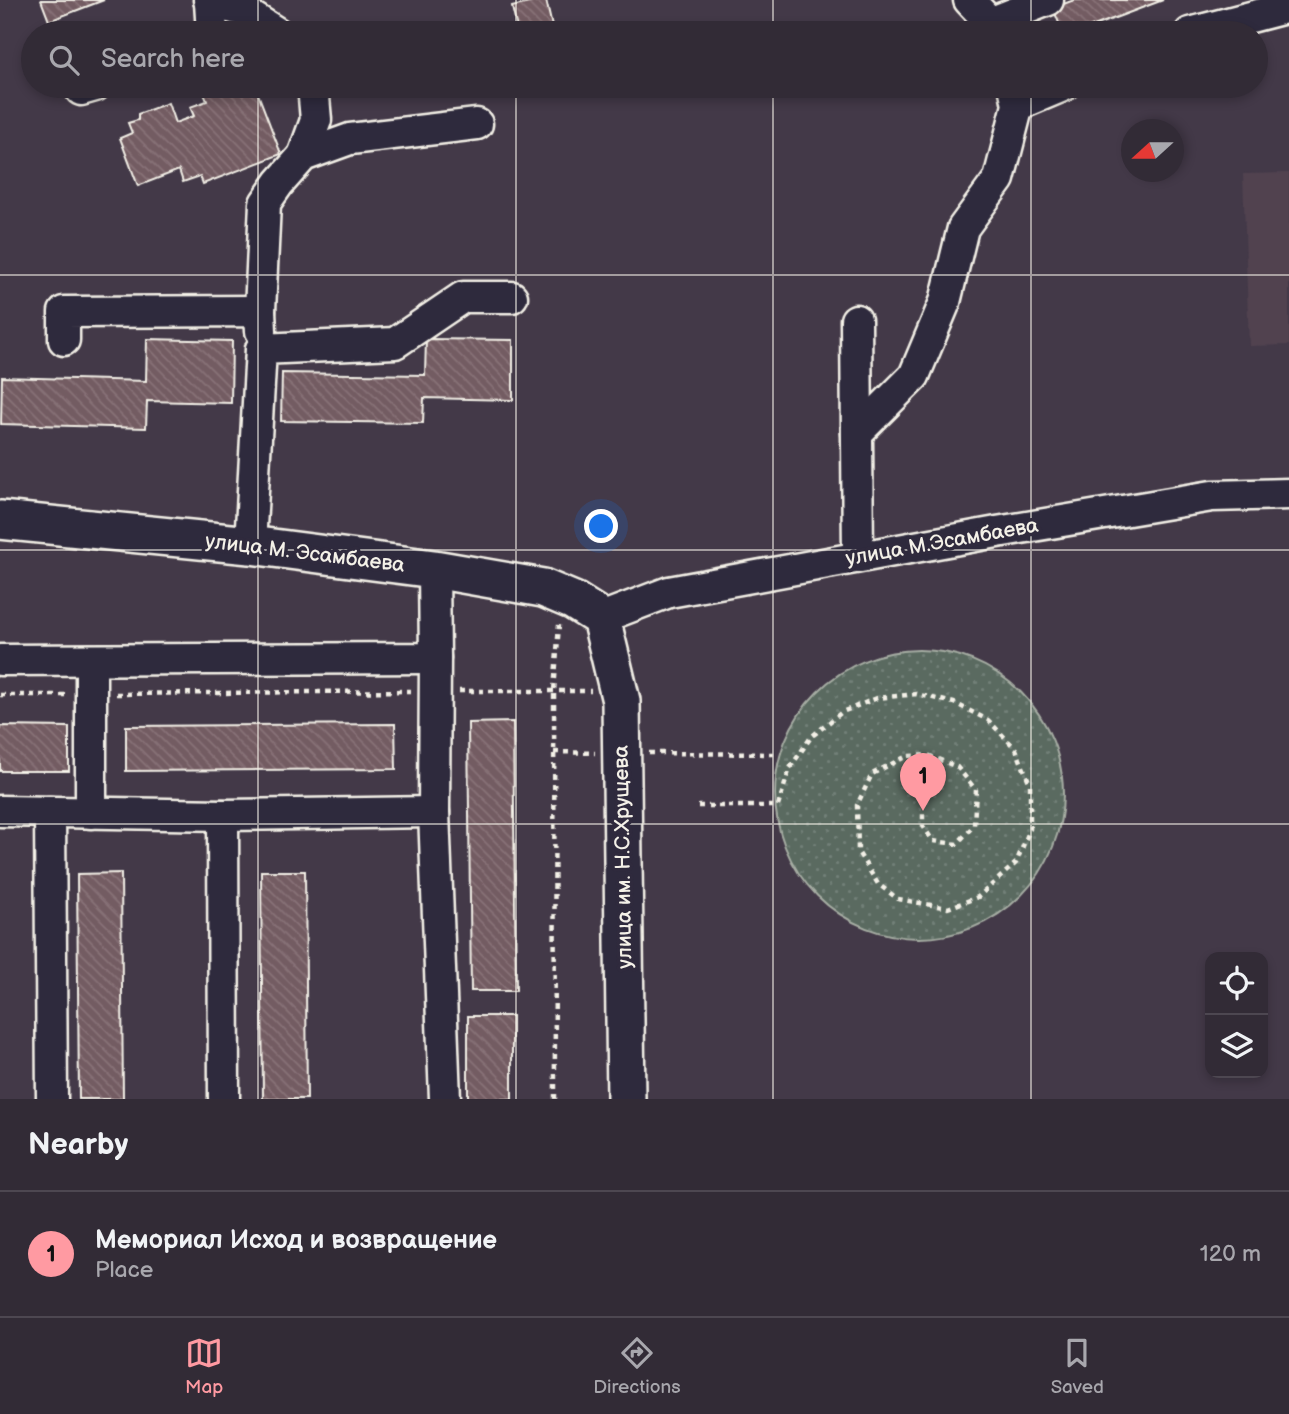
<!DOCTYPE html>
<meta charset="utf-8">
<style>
body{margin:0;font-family:"Balsamiq Sans",sans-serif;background:#3d3742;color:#f1f3f6}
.controls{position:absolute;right:21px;bottom:21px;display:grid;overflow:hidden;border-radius:14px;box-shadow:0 4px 10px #0003}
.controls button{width:63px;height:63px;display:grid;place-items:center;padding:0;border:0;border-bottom:2px solid #4d4751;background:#322b36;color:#f1f3f6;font:35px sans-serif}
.compass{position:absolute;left:1121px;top:119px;width:63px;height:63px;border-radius:50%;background:#322b36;box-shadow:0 4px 10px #0003;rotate:249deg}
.you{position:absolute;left:602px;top:527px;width:24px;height:24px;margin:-18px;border:5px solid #fff;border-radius:50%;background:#1a73e8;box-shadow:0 0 0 10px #1a73e833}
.badge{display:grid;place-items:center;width:46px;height:46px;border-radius:50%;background:#ff9aa2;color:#111;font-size:23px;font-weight:700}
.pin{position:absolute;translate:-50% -58px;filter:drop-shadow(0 2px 4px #0008)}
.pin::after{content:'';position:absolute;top:37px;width:24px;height:21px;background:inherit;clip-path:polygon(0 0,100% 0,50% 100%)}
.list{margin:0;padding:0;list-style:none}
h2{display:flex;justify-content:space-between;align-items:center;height:91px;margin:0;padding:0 28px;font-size:30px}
h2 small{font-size:23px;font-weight:400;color:#a8a7ad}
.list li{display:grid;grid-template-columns:46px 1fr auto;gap:21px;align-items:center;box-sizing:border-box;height:126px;padding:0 28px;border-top:2px solid #4d4751}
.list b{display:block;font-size:26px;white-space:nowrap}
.list p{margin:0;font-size:23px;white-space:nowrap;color:#a8a7ad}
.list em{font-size:23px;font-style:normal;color:#a8a7ad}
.icon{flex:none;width:38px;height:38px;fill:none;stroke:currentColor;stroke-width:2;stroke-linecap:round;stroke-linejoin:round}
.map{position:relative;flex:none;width:1289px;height:1099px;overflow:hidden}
.search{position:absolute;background:#322b36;box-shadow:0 4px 10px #0003;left:21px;right:21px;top:21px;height:77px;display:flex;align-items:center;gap:18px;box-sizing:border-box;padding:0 24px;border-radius:38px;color:#a8a7ad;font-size:26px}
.sheet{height:217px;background:#322b36}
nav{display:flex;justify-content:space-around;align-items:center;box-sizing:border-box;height:98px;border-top:2px solid #4d4751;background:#322b36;font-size:19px;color:#a8a7ad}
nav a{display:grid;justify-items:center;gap:4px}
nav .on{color:#ff9aa2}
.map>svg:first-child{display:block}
.built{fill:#514350}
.grass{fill:url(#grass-dots);stroke:#a7aea4;stroke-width:2}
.building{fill:url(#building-back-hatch);stroke:#f4f1e8;stroke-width:2}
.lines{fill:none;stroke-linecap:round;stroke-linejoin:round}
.minor-casing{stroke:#f4f1e8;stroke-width:35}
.major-casing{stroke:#f4f1e8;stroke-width:42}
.path{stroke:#f4f1e8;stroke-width:4.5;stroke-dasharray:5 5;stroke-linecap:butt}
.minor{stroke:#2f2a3d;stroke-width:30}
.major{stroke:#2f2a3d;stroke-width:37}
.grid{fill:none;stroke:#f4f1e8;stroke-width:2;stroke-opacity:0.55}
.labels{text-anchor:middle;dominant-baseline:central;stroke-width:7;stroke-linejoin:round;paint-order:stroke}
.street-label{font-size:21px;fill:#f4f1e8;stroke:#2f2a3d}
</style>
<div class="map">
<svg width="1289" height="1099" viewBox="0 0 1289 1099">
<defs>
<pattern id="grass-dots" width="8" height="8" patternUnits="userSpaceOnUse" patternTransform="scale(1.75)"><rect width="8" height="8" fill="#5a6a61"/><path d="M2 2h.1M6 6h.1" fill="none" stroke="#728078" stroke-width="1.8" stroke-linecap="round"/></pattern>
<pattern id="building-back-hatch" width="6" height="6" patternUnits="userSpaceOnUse" patternTransform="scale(1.75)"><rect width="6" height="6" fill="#735b62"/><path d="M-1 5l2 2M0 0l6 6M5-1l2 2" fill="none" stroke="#887378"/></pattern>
</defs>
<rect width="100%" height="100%" fill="#433948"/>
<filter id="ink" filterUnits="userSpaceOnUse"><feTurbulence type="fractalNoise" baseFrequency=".0143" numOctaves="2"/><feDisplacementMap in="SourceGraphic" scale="14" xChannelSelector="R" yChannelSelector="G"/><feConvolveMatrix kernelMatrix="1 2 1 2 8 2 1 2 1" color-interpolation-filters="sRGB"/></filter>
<g filter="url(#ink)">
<!-- built -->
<polygon class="built" points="1289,173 1289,345 1249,346 1243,174"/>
<!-- grass -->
<circle class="grass" cx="919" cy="794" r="144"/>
<!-- building -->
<g class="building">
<polygon points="41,0 104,0 49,21"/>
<polygon points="541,0 546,0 553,31 545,33 518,33 512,7"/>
<polygon points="1074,0 1163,0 1075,33 1063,33 1053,8"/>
<polygon points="201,86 255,86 281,154 203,184 200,176 183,182 179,170 138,186 120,138 132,133 128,123 138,120 138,114 168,103 175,123 194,116 190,107 207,101"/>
<polygon points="147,339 232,341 231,403 147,401 146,428 1,424 2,377 146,381"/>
<polygon points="426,339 513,340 513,400 424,398 423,423 281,421 282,373 425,375"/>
<polygon points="513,722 516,991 471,991 468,723"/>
<polygon points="395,724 396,769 126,771 126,726"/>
<polygon points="0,726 69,727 69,771 0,771"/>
<polygon points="261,871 305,871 307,1099 263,1099"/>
<polygon points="121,873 123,1099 79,1099 77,874"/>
<rect x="468" y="1016" width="44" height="83"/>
</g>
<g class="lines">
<defs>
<g id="minor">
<polyline points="209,0 210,2 241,10 277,33"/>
<polyline points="969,0 1000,33"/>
<polyline points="210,2 212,33"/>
<polyline points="990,23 1048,0"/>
<polyline points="1190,33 1289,7"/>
<polyline points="81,90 95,86"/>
<polyline points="1018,105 1063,86"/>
<polyline points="303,156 316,120 313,86"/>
<polyline points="260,311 265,203 279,183 303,156 350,139 477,124"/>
<polyline points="856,320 858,557"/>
<polyline points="64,340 64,312 260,311 261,331"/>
<polyline points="857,433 914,376 945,302 963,228 999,179 1018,105 1014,86"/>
<polyline points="250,545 261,349 395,343 463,297 512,297"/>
<polyline points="601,618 669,592 997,532 1212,496 1289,494"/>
<polyline points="435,658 434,812 445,1099"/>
<polyline points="0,660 435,658 434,569"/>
<polyline points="91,660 91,813"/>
<polyline points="0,811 223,815 434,812"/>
<polyline points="50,812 52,1099"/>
<polyline points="223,815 224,1099"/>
</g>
<polyline id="major" points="0,520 250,545 434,569 543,588 574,601 601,618 621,701 626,1099"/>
</defs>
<!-- minor casing -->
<use href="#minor" class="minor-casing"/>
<!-- major casing -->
<use href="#major" class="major-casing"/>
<!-- path -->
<g class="path">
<polyline points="459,691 591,691"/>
<polyline points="116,694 412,691"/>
<polyline points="0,695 66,695"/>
<polyline points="554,752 595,753"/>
<polyline points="649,753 779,754"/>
<polyline points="698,806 778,806 790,768 811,737 842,712 877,698 916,694 954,703 988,720 1016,749 1030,784 1030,829 1016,863 978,897 948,908 898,899 878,884 858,852 857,805 872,774 907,756 928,755 957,767 976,790 974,825 957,844 933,841 923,826 923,811"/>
<polyline points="555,1099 554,691 559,625"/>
</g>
<!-- minor -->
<use href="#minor" class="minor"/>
<!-- major -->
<use href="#major" class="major"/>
</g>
</g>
<!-- grid -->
<path class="grid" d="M258,0V33M516,0V33M773,0V33M1031,0V33M258,86V1099M516,86V1099M773,86V1099M1031,86V1099M0,275H1289M0,550H1289M0,824H1289"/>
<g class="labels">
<!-- street labels -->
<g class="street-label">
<text transform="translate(942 542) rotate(-10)">улица М.Эсамбаева</text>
<text transform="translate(305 553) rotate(7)">улица М. Эсамбаева</text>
<text transform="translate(623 857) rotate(-91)">улица им. Н.С.Хрущева</text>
</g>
</g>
</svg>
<div class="controls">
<button><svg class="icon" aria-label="locate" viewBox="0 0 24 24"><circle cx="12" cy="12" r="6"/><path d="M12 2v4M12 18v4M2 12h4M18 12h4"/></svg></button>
<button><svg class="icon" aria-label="layers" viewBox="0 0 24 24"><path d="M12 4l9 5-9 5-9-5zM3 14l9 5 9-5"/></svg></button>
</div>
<svg class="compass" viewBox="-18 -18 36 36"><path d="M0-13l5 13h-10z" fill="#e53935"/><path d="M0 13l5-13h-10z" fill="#a8a7ad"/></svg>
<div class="you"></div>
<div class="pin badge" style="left:923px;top:811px">1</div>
<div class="search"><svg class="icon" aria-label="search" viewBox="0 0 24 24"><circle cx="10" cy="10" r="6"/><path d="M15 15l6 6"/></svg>Search here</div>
</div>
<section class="sheet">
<h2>Nearby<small></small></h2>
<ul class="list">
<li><span class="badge">1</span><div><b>Мемориал Исход и возвращение</b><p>Place</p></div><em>120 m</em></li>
</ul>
</section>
<nav>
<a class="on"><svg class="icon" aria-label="map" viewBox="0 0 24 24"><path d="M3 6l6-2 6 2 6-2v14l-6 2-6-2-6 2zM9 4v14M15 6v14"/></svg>Map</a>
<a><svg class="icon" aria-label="directions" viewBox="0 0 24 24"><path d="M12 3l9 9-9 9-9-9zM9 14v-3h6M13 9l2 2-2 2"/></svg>Directions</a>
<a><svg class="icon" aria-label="saved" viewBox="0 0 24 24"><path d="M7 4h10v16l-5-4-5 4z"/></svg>Saved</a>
</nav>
